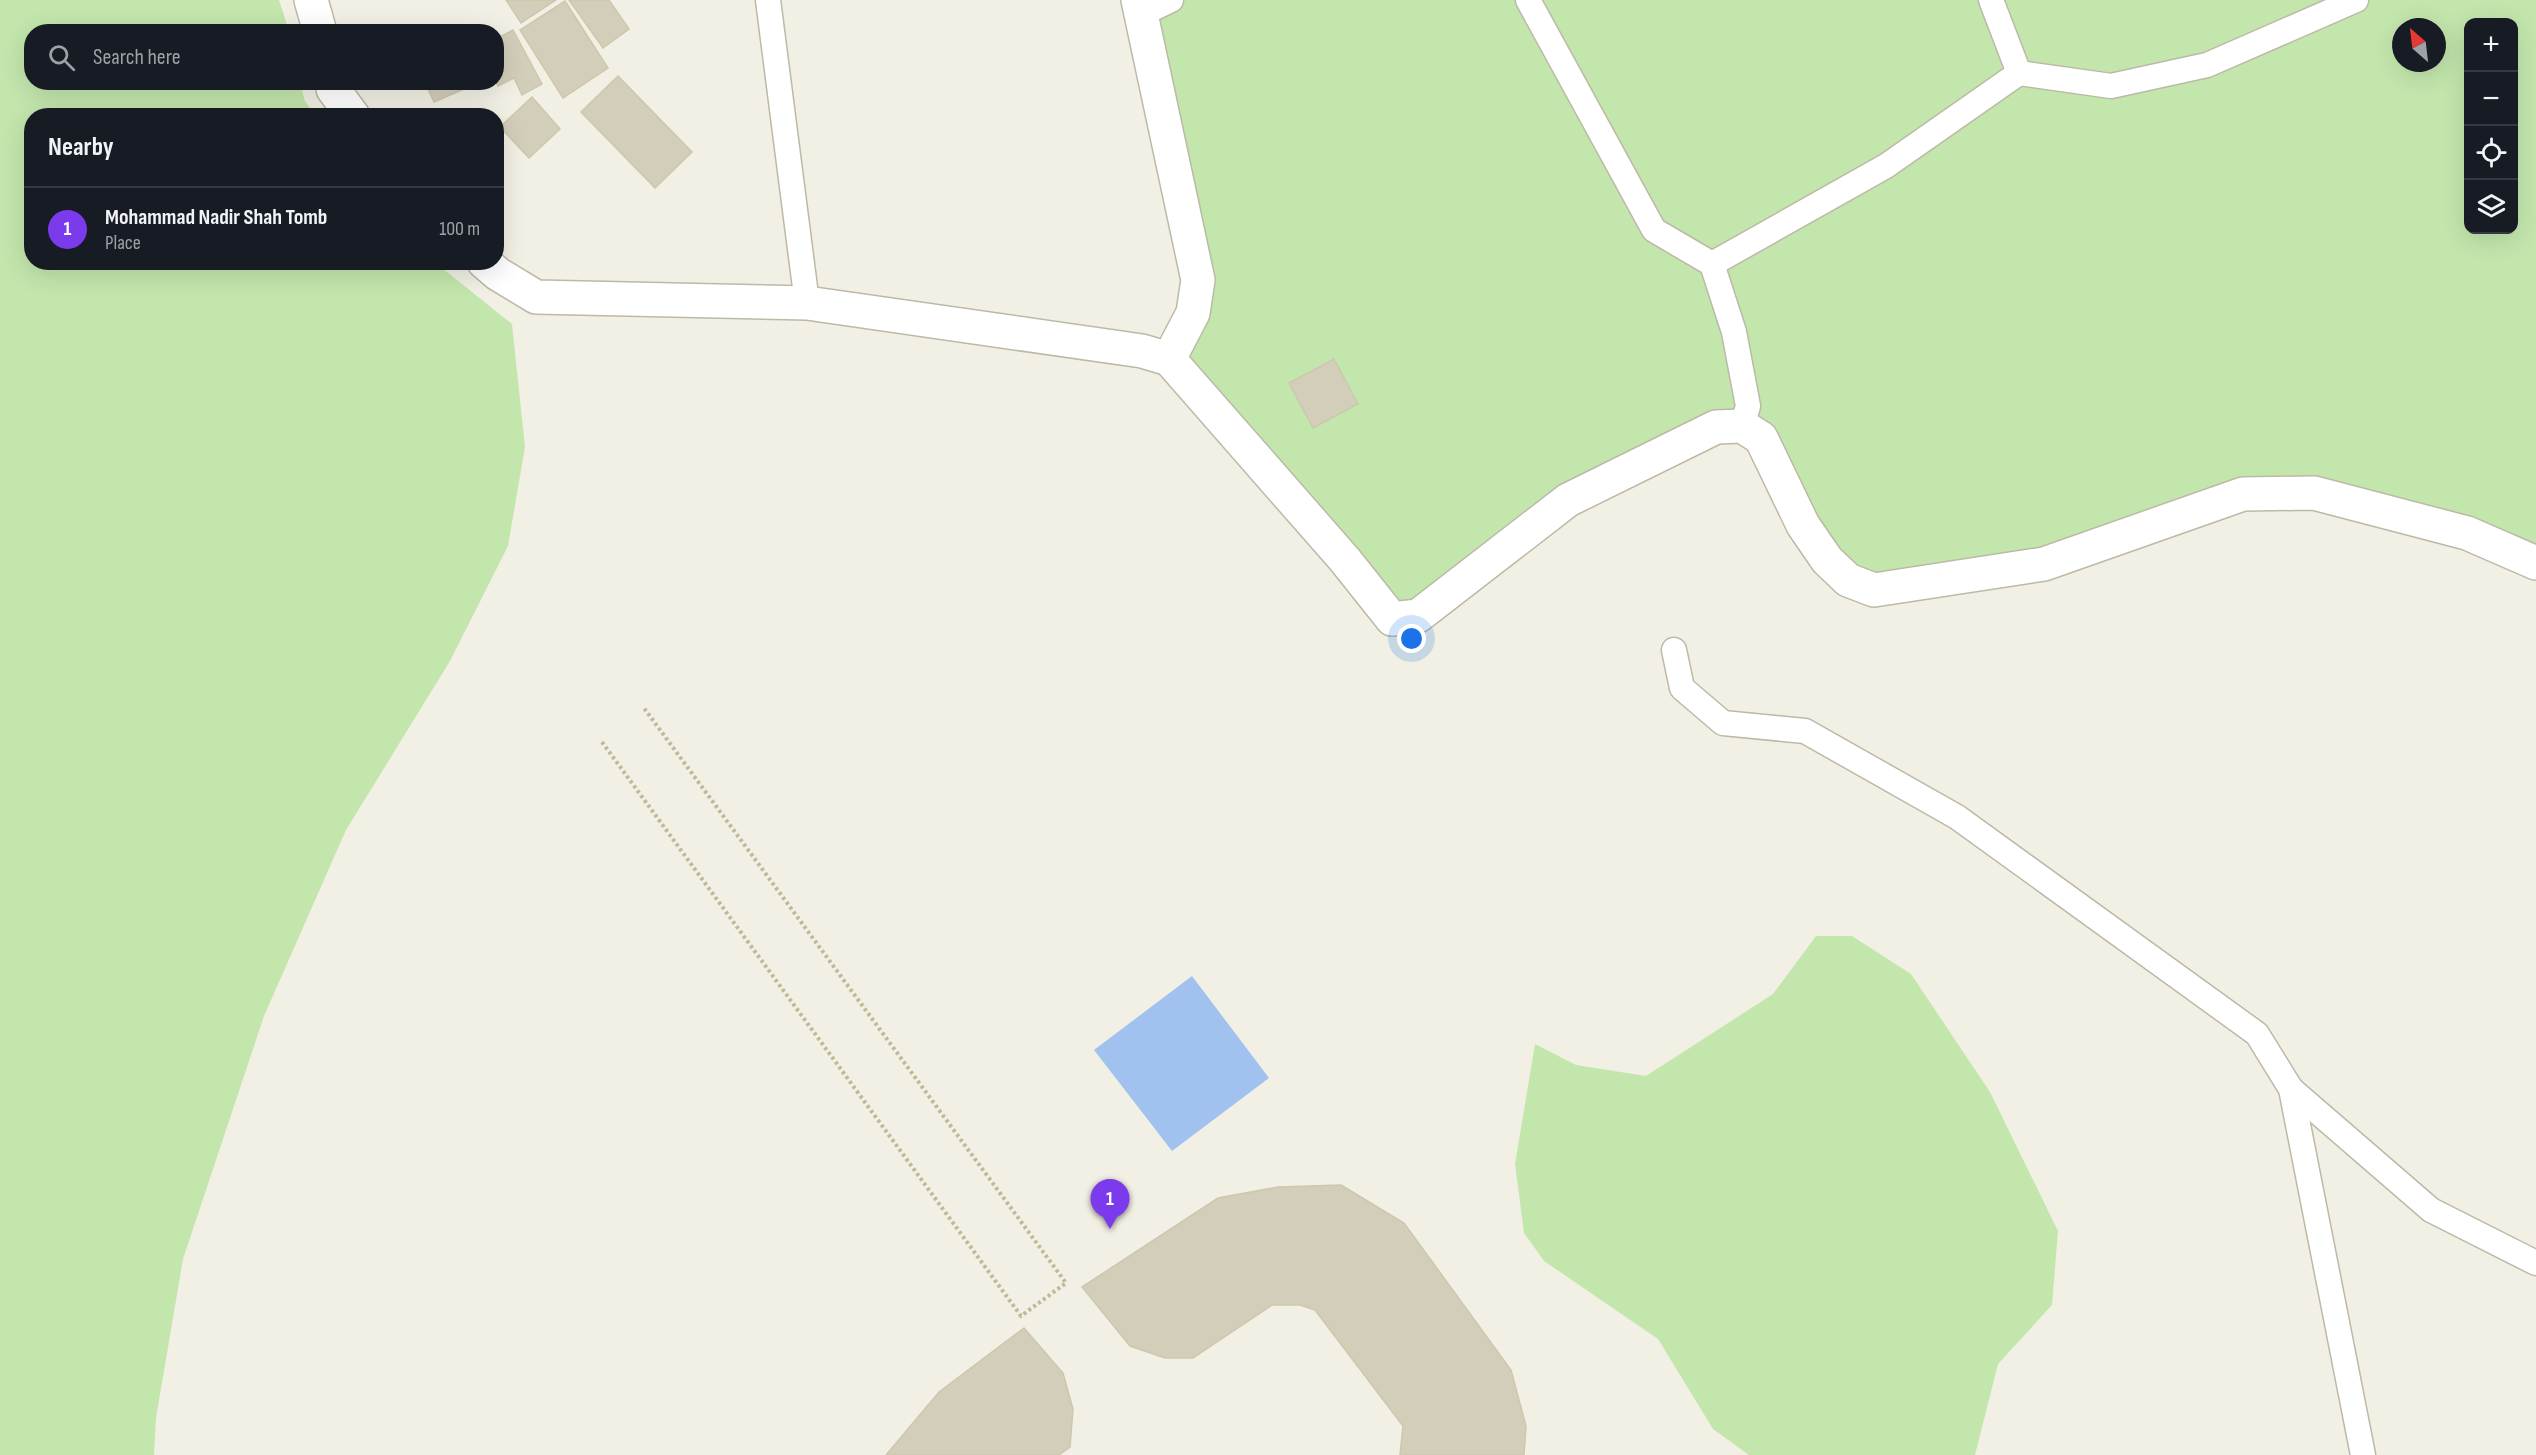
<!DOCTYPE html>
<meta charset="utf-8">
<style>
body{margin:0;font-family:"Sofia Sans Condensed",sans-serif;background:#242831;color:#f1f3f6}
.controls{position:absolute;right:18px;top:18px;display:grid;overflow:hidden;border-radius:12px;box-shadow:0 6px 24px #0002}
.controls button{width:54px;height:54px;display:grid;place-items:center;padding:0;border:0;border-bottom:2px solid #363941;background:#171b24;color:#f1f3f6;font:30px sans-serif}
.compass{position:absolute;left:2392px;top:18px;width:54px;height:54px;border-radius:50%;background:#171b24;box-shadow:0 6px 24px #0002;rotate:332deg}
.you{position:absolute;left:1412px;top:639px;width:21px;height:21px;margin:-15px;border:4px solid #fff;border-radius:50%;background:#1a73e8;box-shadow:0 0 0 9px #1a73e833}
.badge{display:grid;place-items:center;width:39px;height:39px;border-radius:50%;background:#7c3aed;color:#fff;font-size:20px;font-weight:700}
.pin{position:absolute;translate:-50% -50px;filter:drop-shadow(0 2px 3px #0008)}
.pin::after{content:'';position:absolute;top:32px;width:21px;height:18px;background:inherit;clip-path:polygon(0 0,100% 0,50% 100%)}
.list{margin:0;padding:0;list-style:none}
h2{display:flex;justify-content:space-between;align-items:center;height:78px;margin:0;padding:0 24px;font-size:26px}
h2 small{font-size:20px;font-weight:400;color:#9ea1a6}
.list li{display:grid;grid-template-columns:39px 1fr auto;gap:18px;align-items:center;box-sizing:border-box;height:84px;padding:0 24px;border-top:2px solid #363941}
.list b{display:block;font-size:22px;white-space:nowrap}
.list p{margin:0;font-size:20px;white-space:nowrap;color:#9ea1a6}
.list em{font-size:20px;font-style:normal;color:#9ea1a6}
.icon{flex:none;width:33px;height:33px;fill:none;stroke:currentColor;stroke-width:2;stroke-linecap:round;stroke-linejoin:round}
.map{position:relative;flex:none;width:2536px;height:1455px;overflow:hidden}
.search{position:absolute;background:#171b24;box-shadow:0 6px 24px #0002;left:24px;top:24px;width:480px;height:66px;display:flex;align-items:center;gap:15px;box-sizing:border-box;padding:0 21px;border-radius:24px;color:#9ea1a6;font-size:22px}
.panel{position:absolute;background:#171b24;box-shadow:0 6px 24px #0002;left:24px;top:108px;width:480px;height:162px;border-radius:24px}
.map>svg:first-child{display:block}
.green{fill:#c3e6ad;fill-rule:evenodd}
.water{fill:#a1c2ef}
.building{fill:#d3ceba;stroke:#cec7ad;stroke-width:1.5}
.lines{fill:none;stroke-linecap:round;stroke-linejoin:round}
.lane-casing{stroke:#bdb9a7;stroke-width:27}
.street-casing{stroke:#bdb9a7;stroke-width:36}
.path{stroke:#bfb899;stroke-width:4;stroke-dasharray:3 3;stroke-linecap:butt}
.lane{stroke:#fff;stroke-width:24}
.street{stroke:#fff;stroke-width:33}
</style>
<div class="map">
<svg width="2536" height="1455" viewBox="0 0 2536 1455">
<rect width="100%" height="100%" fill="#f2f0e4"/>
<!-- green -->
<g class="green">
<polygon points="0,0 279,0 289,31 32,32 32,82 300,83 305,101 315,115 32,116 32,262 436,263 512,324 525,447 508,546 450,661 346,830 264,1016 183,1259 156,1418 154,1455 0,1455"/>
<path d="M1138,0H2536V563L2467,533L2243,494L2044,564L1848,580L1761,438L1716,427L1392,619L1169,359L1193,313ZM2468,22H2514V230H2468ZM2401,27H2437V63H2401Z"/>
<polygon points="1816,936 1852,936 1911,974 1990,1092 2058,1231 2052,1305 1998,1364 1975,1455 1749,1455 1713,1429 1658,1339 1544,1261 1524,1233 1515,1164 1535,1044 1576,1065 1646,1076 1773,994"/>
</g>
<!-- water -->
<polygon class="water" points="1192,976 1269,1078 1172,1151 1094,1050"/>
<!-- building -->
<g class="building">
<polygon points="506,0 556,0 521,23"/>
<polygon points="569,0 609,0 629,29 603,48"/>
<polygon points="565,1 608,68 563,98 520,30"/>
<polygon points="513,30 542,84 522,95 514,78 498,86 496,82 496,39"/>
<polygon points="618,76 692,152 655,188 581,112"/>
<polygon points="425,82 472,82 473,85 434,102"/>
<polygon points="532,97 560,129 529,158 500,127"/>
<polygon points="1334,359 1358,404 1313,428 1289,383"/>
<polygon points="1341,1185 1404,1223 1511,1370 1526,1426 1524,1455 1400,1455 1403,1426 1315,1310 1300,1305 1272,1305 1193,1358 1165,1358 1130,1346 1082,1287 1218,1198 1278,1187"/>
<polygon points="1024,1328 1063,1373 1073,1409 1070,1447 1059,1455 886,1455 939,1392"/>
</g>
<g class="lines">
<defs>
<g id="lane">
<polyline points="768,0 807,303"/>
<polyline points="1528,0 1654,230 1712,264 1734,332 1748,406 1742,426"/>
<polyline points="1142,14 1171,0"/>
<polyline points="2019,73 2111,86 2207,65 2356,0"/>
<polyline points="1712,264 1886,166 2019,73 1991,0"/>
<polyline points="1674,650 1682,688 1723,723 1805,731 1957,817 2257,1034 2291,1089 2363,1455"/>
<polyline points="2291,1089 2431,1210 2536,1263"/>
</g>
<g id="street">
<polyline points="311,0 320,32"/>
<polyline points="1138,0 1198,280 1193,313 1169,359"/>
<polyline points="332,82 333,89 353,116"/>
<polyline points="484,262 498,274 536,297 807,303 1142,351 1169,359 1345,560 1392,619 1418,616 1568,500 1716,427 1742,426 1761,438 1803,525 1827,560 1848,580 1874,590 2044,564 2243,494 2314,493 2467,533 2536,563"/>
</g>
</defs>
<!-- lane casing -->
<use href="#lane" class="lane-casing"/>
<!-- street casing -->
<use href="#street" class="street-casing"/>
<!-- path -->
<polyline class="path" points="602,742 1021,1316 1066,1283 644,708"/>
<!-- lane -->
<use href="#lane" class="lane"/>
<!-- street -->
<use href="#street" class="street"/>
</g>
</svg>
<div class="controls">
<button>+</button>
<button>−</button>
<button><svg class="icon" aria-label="locate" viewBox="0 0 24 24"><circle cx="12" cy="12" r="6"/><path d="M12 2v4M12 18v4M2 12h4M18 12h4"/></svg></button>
<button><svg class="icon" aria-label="layers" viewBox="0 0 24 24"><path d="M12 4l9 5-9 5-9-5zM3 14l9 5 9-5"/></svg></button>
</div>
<svg class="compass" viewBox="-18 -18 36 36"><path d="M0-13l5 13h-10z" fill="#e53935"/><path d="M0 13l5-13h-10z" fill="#9ea1a6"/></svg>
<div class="you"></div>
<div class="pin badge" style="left:1110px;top:1229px">1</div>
<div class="search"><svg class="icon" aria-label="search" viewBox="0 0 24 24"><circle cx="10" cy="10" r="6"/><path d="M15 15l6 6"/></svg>Search here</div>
<section class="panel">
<h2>Nearby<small></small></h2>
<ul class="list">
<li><span class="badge">1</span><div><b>Mohammad Nadir Shah Tomb</b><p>Place</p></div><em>100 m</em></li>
</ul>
</section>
</div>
